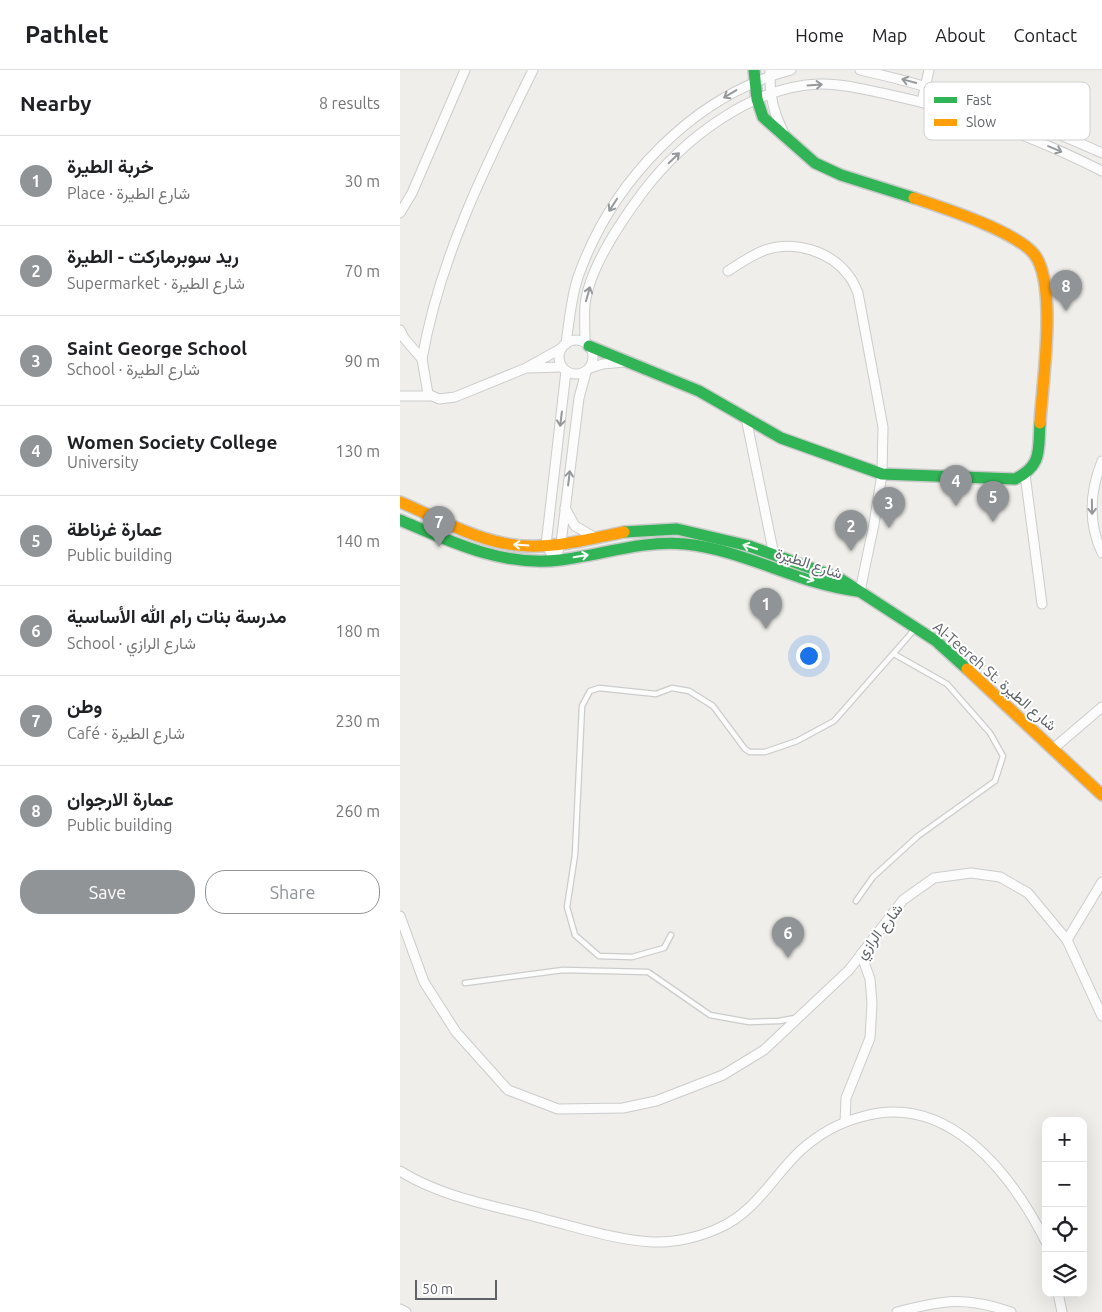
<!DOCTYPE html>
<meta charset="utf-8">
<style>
body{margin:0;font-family:Ubuntu,Vazirmatn,sans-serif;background:#f2f2f2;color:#202124}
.controls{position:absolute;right:15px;bottom:15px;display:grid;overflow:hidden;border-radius:10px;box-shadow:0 5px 20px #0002}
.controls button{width:45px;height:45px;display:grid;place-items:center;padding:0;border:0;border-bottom:1px solid #e0e0e0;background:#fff;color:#202124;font:25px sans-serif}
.scale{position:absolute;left:15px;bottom:12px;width:82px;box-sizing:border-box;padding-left:5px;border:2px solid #5f6368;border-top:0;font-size:14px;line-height:18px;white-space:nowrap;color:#5f6368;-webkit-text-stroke:4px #fff;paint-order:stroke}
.you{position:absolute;left:408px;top:585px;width:18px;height:18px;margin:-12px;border:4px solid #fff;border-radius:50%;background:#1a73e8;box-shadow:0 0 0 8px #1a73e833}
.badge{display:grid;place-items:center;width:32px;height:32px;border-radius:50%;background:#919496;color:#fff;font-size:16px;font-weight:700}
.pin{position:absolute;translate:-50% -41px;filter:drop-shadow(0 1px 2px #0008)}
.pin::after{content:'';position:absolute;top:26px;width:18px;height:15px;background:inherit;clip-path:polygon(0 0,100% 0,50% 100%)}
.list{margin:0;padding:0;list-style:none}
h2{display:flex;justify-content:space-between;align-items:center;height:65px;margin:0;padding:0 20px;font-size:21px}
h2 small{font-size:16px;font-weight:400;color:#757577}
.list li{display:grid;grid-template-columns:32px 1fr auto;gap:15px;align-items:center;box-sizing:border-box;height:90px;padding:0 20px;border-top:1px solid #e0e0e0}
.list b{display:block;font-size:19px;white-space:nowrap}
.list p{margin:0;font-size:16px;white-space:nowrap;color:#757577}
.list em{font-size:16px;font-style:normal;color:#757577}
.actions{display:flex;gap:10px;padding:15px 20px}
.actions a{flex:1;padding:11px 0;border:1px solid #919496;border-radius:20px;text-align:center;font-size:18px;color:#919496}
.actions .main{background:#919496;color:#fff}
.icon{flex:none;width:28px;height:28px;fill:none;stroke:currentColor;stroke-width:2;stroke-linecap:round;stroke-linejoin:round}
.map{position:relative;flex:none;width:702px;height:1242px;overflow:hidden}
header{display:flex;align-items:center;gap:30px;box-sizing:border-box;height:70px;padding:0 25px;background:#fff;border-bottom:1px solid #e0e0e0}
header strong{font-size:24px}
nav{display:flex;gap:28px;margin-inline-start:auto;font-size:18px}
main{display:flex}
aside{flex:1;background:#fff}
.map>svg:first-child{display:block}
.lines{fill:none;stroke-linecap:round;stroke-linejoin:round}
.lane-casing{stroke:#cbcccc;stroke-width:7}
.street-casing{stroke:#cbcccc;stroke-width:11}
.fast-casing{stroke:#cacacb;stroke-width:14}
.slow-casing{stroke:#cacacb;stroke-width:14}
.lane{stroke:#fdfcfc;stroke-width:4.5}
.street{stroke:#fdfcfc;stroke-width:9}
.fast{stroke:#30b455;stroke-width:11}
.slow{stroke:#ff9f0a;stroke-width:11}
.oneway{stroke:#96999c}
.oneway2{stroke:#fff}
.labels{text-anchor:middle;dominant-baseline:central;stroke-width:4;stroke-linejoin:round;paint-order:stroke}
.street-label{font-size:15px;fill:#5f6368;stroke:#fff}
.key{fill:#fff;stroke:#cfd0d2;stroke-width:1}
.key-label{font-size:14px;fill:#5f6368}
</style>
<header>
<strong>Pathlet</strong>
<nav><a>Home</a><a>Map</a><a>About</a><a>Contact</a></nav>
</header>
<main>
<aside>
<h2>Nearby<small>8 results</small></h2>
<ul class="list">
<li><span class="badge">1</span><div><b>خربة الطيرة</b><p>Place · شارع الطيرة</p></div><em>30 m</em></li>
<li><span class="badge">2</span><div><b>ريد سوبرماركت - الطيرة</b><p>Supermarket · شارع الطيرة</p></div><em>70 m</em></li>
<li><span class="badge">3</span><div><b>Saint George School</b><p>School · شارع الطيرة</p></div><em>90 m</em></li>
<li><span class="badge">4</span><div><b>Women Society College</b><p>University</p></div><em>130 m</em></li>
<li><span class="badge">5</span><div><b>عمارة غرناطة</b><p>Public building</p></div><em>140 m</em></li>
<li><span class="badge">6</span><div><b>مدرسة بنات رام الله الأساسية</b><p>School · شارع الرازي</p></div><em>180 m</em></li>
<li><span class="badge">7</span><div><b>وطن</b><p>Café · شارع الطيرة</p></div><em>230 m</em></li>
<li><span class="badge">8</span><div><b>عمارة الارجوان</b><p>Public building</p></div><em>260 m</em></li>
</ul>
<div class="actions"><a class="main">Save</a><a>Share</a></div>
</aside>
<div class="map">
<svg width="702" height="1242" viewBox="0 0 702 1242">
<rect width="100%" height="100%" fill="#efeeea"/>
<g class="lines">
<defs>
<g id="lane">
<polyline points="456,831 473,807 518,766 595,711 603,686 590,663 547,614 494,584"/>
<polyline points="271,865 264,878 232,887 199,886 175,865 167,837 175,785 182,636 190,621 199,618 256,624 272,618 289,621 313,636 345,679 350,682 365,682 397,671 434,651 515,559"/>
<polyline points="65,913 163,900 248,902 310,945 349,952 379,951 395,948"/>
</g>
<g id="street">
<path d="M460,0C547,19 621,47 702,83"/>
<path d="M370,1C369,23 373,42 383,61"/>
<polyline points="522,31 529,0"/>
<polyline points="0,143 12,123 65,0"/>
<path d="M328,201C340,193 352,185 365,180C394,170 431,181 449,206C453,211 456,218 458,223L483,357L482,404L474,454L460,521"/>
<polyline points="0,260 4,268 22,289 28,324 39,329 55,327 126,298 162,278"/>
<circle cx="176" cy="287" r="17"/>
<path d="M185,272C185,260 184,247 185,235C189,198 222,150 243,122C282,70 352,16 419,14C440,13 462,19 482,23C558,39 633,66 702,101"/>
<path d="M166,274C169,252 171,228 178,207C212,111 293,26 391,0"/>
<path d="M22,289C40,186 87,93 133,0"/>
<polyline points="129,298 162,297"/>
<polyline points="190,298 203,294 224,292"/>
<polyline points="0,326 30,326"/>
<polyline points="346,348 374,485"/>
<path d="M702,391C690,421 688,453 702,483"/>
<polyline points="625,404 642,534"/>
<polyline points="165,438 175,456 196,468"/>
<polyline points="155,490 146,475 166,301"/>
<polyline points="155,490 161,473 179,328 186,302"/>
<polyline points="654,678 702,637"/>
<polyline points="0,846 24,912 56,962 108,1020 158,1039 223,1038 256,1031 323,1005 364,980 449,900 503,830 534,808 571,803 600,807 628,823 667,870 702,946"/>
<polyline points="667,870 702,812"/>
<polyline points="445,1052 446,1028 470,968 472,933 470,909 461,884"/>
<path d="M0,1101C43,1128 96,1136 144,1149C180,1158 216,1170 252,1172C274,1173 300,1167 319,1158C357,1141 373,1106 401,1080C419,1064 438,1053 461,1047C548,1021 611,1103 646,1172"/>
<polyline points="658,1223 662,1242"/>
<polyline points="0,1239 6,1242"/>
<path d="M497,1242C543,1230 565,1226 611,1242"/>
</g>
<g id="fast">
<polyline points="354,0 357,29 363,47 415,93 441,105 514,128"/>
<path d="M189,276L299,321L381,368L482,404L615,409C643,395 638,380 640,353"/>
<path d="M0,450C51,472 103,497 160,490C202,485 242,470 285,474C345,480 398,514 457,521"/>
<polyline points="224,462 277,459 349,476 439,508 536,571 567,599"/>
</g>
<g id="slow">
<path d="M514,128C544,138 615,161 634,184C658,214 642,314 640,353"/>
<path d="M0,432C33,446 68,466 103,473C142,482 186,470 224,462"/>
<polyline points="567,599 702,725"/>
</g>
</defs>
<!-- lane casing -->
<use href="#lane" class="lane-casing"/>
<!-- street casing -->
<use href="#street" class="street-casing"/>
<!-- fast casing -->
<use href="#fast" class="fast-casing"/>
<!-- slow casing -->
<use href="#slow" class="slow-casing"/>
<!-- lane -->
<use href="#lane" class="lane"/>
<!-- street -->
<use href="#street" class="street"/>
<!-- fast -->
<use href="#fast" class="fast"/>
<!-- slow -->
<use href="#slow" class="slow"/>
</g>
<!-- one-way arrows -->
<defs><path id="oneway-shaft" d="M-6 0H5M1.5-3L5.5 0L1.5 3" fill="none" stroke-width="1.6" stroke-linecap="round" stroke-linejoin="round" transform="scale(1.25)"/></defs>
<g class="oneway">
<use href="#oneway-shaft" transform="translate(509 11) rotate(-165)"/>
<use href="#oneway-shaft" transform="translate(415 15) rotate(-4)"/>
<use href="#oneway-shaft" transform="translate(330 24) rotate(149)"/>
<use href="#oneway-shaft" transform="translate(655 79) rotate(23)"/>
<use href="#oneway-shaft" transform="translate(274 88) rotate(-44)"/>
<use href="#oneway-shaft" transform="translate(213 135) rotate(123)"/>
<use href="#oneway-shaft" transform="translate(188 224) rotate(-74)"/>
<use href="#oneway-shaft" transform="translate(161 349) rotate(97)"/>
<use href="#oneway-shaft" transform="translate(169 408) rotate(-83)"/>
<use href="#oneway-shaft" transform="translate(692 437) rotate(89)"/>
</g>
<g class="oneway2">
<use href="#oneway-shaft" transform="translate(121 475) rotate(-176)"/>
<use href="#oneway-shaft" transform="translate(350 477) rotate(-162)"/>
<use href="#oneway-shaft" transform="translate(181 486) rotate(-10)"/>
<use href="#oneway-shaft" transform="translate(407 508) rotate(20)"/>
</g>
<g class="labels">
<!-- street labels -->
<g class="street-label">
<text transform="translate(409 493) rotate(18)">شارع الطيرة</text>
<text transform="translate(595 606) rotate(41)">Al-Teereh St. شارع الطيرة</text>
<text transform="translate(479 861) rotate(-52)">شارع الرازي</text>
</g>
</g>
<!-- legend -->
<rect x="524" y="12" width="166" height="58" rx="8" class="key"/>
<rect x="534" y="27" width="23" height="6" fill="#30b455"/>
<rect x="534" y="49" width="23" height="7" fill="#ff9f0a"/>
<g class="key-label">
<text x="566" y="35">Fast</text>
<text x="566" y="57">Slow</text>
</g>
</svg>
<div class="controls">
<button>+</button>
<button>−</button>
<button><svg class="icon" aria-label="locate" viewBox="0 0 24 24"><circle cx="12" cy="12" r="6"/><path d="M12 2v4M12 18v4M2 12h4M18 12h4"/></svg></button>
<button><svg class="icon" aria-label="layers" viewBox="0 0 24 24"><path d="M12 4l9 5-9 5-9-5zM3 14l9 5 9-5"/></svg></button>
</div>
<div class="scale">50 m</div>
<div class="you"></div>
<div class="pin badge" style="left:366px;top:559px">1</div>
<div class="pin badge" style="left:451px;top:481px">2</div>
<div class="pin badge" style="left:489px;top:458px">3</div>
<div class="pin badge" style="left:556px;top:436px">4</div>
<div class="pin badge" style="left:593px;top:452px">5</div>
<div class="pin badge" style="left:388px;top:888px">6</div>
<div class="pin badge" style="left:39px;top:477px">7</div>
<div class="pin badge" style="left:666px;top:241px">8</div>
</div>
</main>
